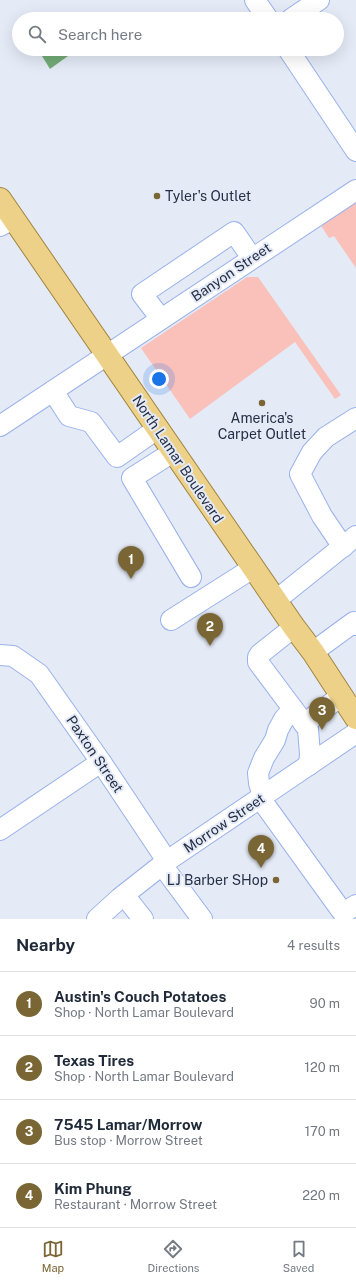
<!DOCTYPE html>
<meta charset="utf-8">
<style>
body{margin:0;font-family:"Public Sans",sans-serif;background:#f2f2f3;color:#1f2937}
.you{position:absolute;left:159px;top:379px;width:14px;height:14px;margin:-10px;border:3px solid #fff;border-radius:50%;background:#1a73e8;box-shadow:0 0 0 6px #1a73e833}
.badge{display:grid;place-items:center;width:26px;height:26px;border-radius:50%;background:#7a6534;color:#fff;font-size:13px;font-weight:700}
.pin{position:absolute;translate:-50% -33px;filter:drop-shadow(0 1px 2px #0008)}
.pin::after{content:'';position:absolute;top:21px;width:14px;height:12px;background:inherit;clip-path:polygon(0 0,100% 0,50% 100%)}
.list{margin:0;padding:0;list-style:none}
h2{display:flex;justify-content:space-between;align-items:center;height:52px;margin:0;padding:0 16px;font-size:17px}
h2 small{font-size:13px;font-weight:400;color:#747a83}
.list li{display:grid;grid-template-columns:26px 1fr auto;gap:12px;align-items:center;box-sizing:border-box;height:64px;padding:0 16px;border-top:1px solid #e0e1e3}
.list b{display:block;font-size:15px;white-space:nowrap}
.list p{margin:0;font-size:13px;white-space:nowrap;color:#747a83}
.list em{font-size:13px;font-style:normal;color:#747a83}
.icon{flex:none;width:22px;height:22px;fill:none;stroke:currentColor;stroke-width:2;stroke-linecap:round;stroke-linejoin:round}
.map{position:relative;flex:none;width:356px;height:919px;overflow:hidden}
.search{position:absolute;background:#fff;box-shadow:0 4px 16px #0002;left:12px;right:12px;top:12px;height:44px;display:flex;align-items:center;gap:10px;box-sizing:border-box;padding:0 14px;border-radius:22px;color:#747a83;font-size:15px}
.sheet{height:308px;background:#fff}
nav{display:flex;justify-content:space-around;align-items:center;box-sizing:border-box;height:56px;border-top:1px solid #e0e1e3;background:#fff;font-size:11px;color:#747a83}
nav a{display:grid;justify-items:center;gap:2px}
nav .on{color:#7a6534}
.map>svg:first-child{display:block}
.green{fill:#fac0ba}
.water{fill:#72ac76}
.lines{fill:none;stroke-linecap:round;stroke-linejoin:round}
.minor-casing{stroke:#99b2eb;stroke-width:22}
.major-casing{stroke:#a0853e;stroke-width:24}
.minor{stroke:#fff;stroke-width:20}
.major{stroke:#eed189;stroke-width:22}
.poi-dot{fill:#7a6534;stroke:#e4eaf6;stroke-width:1.5}
.labels{text-anchor:middle;dominant-baseline:central;stroke-width:4;stroke-linejoin:round;paint-order:stroke}
.poi-label{font-size:14px;fill:#252f45;stroke:#e4eaf6;text-anchor:start}
.street-label{font-size:14px;fill:#252f45;stroke:#e4eaf6}
</style>
<div class="map">
<svg width="356" height="919" viewBox="0 0 356 919">
<rect width="100%" height="100%" fill="#e4eaf6"/>
<!-- green -->
<g class="green">
<polygon points="356,200 356,268 334,236 329,238 320,224"/>
<polygon points="247,277 258,277 341,395 335,399 295,342 190,419 141,348"/>
</g>
<!-- water -->
<polygon class="water" points="52,49 63,49 68,56 50,69 42,56"/>
<g class="lines">
<defs>
<g id="minor">
<polyline points="255,0 268,19"/>
<polyline points="291,19 319,0"/>
<polyline points="288,49 356,151"/>
<polyline points="0,226 13,219"/>
<polyline points="161,319 142,294 234,232 252,258"/>
<polyline points="53,391 69,416 91,422 117,457 157,429"/>
<polyline points="0,426 356,190"/>
<polyline points="173,452 132,478 191,577"/>
<polyline points="343,547 322,516 300,474 312,452 326,437 356,418"/>
<polyline points="275,601 356,536"/>
<polyline points="171,620 253,568"/>
<polyline points="294,627 260,654 258,657 258,662 308,729 310,754 309,765"/>
<polyline points="313,652 354,622 356,625"/>
<polyline points="0,655 13,656 39,674 101,762 167,861"/>
<polyline points="304,724 341,696"/>
<polyline points="263,796 259,783 258,773 264,758 275,740 278,730 284,719 293,709"/>
<polyline points="260,798 343,913 356,905"/>
<polyline points="0,830 101,762"/>
<polyline points="162,865 202,919"/>
<polyline points="124,895 143,919"/>
<polyline points="97,919 120,898 167,861 356,733"/>
</g>
<polyline id="major" points="0,199 294,627 313,652 356,718"/>
</defs>
<!-- minor casing -->
<use href="#minor" class="minor-casing"/>
<!-- major casing -->
<use href="#major" class="major-casing"/>
<!-- minor -->
<use href="#minor" class="minor"/>
<!-- major -->
<use href="#major" class="major"/>
</g>
<!-- markers -->
<g class="poi-dot">
<circle cx="157" cy="196" r="4"/>
<circle cx="262" cy="403" r="4"/>
<circle cx="276" cy="880" r="4"/>
</g>
<g class="labels">
<!-- poi labels -->
<g class="poi-label">
<text x="165" y="196">Tyler's Outlet</text>
<text x="262" y="418" text-anchor="middle">America's<tspan x="262" dy="16">Carpet Outlet</tspan></text>
<text x="268" y="880" text-anchor="end">LJ Barber SHop</text>
</g>
<!-- street labels -->
<g class="street-label">
<text transform="translate(231 272) rotate(-34)">Banyon Street</text>
<text transform="translate(178 459) rotate(56)">North Lamar Boulevard</text>
<text transform="translate(95 754) rotate(56)">Paxton Street</text>
<text transform="translate(224 823) rotate(-34)">Morrow Street</text>
</g>
</g>
</svg>
<div class="you"></div>
<div class="pin badge" style="left:131px;top:579px">1</div>
<div class="pin badge" style="left:210px;top:646px">2</div>
<div class="pin badge" style="left:322px;top:730px">3</div>
<div class="pin badge" style="left:261px;top:868px">4</div>
<div class="search"><svg class="icon" aria-label="search" viewBox="0 0 24 24"><circle cx="10" cy="10" r="6"/><path d="M15 15l6 6"/></svg>Search here</div>
</div>
<section class="sheet">
<h2>Nearby<small>4 results</small></h2>
<ul class="list">
<li><span class="badge">1</span><div><b>Austin's Couch Potatoes</b><p>Shop · North Lamar Boulevard</p></div><em>90 m</em></li>
<li><span class="badge">2</span><div><b>Texas Tires</b><p>Shop · North Lamar Boulevard</p></div><em>120 m</em></li>
<li><span class="badge">3</span><div><b>7545 Lamar/Morrow</b><p>Bus stop · Morrow Street</p></div><em>170 m</em></li>
<li><span class="badge">4</span><div><b>Kim Phung</b><p>Restaurant · Morrow Street</p></div><em>220 m</em></li>
</ul>
</section>
<nav>
<a class="on"><svg class="icon" aria-label="map" viewBox="0 0 24 24"><path d="M3 6l6-2 6 2 6-2v14l-6 2-6-2-6 2zM9 4v14M15 6v14"/></svg>Map</a>
<a><svg class="icon" aria-label="directions" viewBox="0 0 24 24"><path d="M12 3l9 9-9 9-9-9zM9 14v-3h6M13 9l2 2-2 2"/></svg>Directions</a>
<a><svg class="icon" aria-label="saved" viewBox="0 0 24 24"><path d="M7 4h10v16l-5-4-5 4z"/></svg>Saved</a>
</nav>
